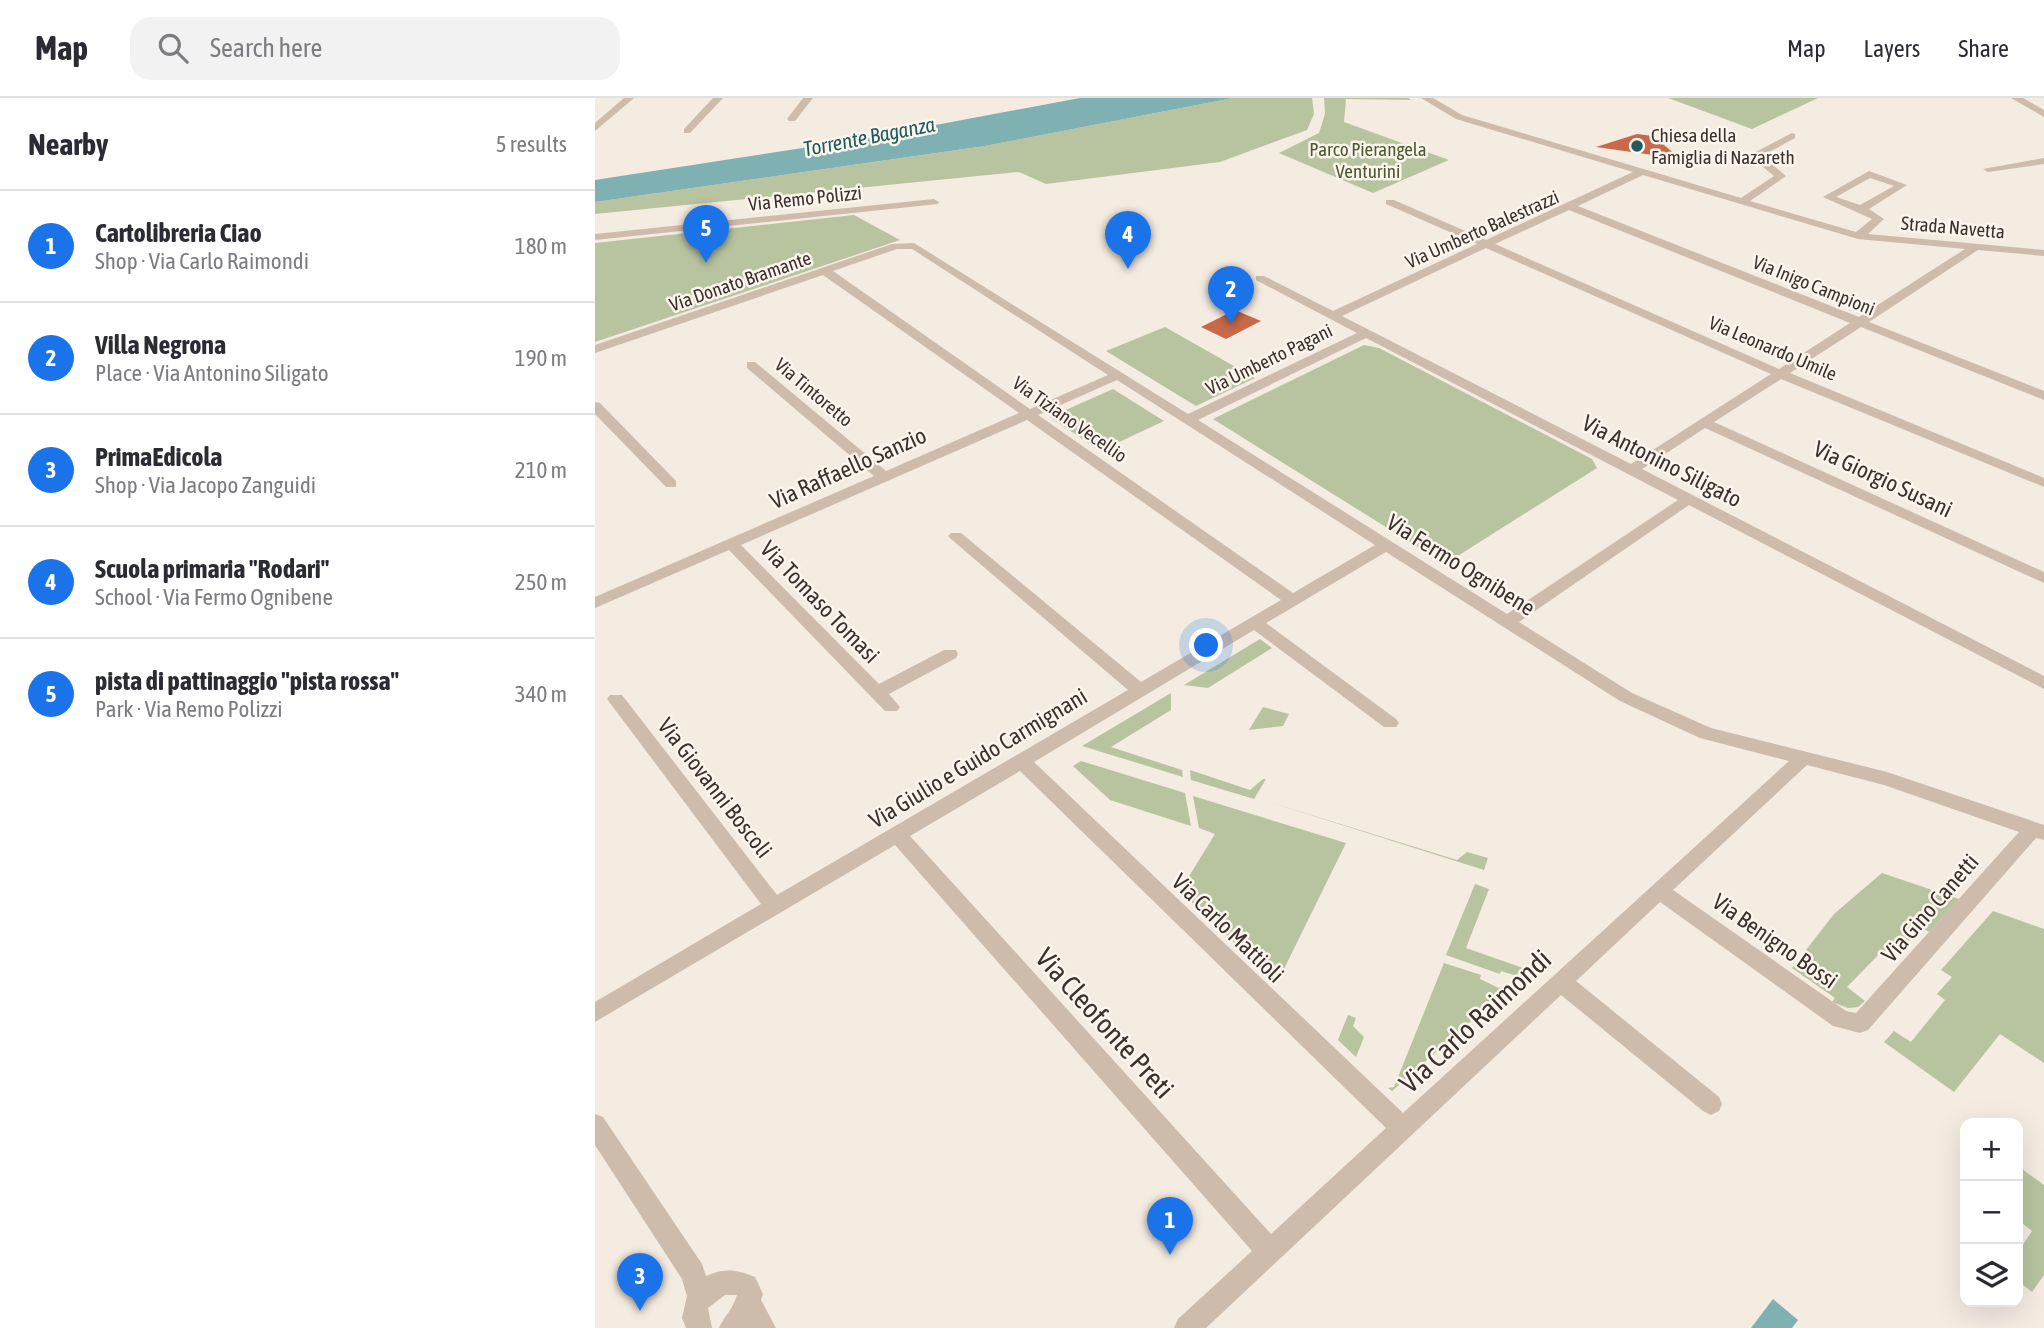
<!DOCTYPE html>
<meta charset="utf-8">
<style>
body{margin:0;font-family:"Asap Condensed",sans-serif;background:#f2f2f3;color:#2b2b33}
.controls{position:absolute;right:21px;bottom:21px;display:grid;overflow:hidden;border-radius:14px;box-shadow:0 7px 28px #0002}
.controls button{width:63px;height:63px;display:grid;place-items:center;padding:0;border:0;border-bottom:2px solid #e1e1e2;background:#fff;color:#2b2b33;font:35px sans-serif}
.you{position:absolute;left:612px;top:548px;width:24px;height:24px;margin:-18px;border:5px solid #fff;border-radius:50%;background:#1a73e8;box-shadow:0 0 0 10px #1a73e833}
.badge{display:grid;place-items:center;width:46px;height:46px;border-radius:50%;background:#1a73e8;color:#fff;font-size:23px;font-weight:700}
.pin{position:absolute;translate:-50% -58px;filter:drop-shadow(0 2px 4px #0008)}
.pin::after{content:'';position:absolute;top:37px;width:24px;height:21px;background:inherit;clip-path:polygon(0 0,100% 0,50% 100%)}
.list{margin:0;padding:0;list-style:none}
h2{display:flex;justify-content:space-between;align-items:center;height:91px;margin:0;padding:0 28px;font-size:30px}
h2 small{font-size:23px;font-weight:400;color:#7c7c81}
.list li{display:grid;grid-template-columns:46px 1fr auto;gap:21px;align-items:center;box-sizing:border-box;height:112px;padding:0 28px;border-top:2px solid #e1e1e2}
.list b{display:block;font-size:26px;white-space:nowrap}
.list p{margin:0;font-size:23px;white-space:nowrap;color:#7c7c81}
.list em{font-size:23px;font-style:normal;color:#7c7c81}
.icon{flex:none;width:38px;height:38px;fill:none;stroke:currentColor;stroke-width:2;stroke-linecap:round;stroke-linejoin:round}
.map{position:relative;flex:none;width:1449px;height:1230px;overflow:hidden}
header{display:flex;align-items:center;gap:42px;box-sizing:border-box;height:98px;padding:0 35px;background:#fff;border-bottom:2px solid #e1e1e2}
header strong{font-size:33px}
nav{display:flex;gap:38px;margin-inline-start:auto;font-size:24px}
.search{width:490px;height:63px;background:#f2f2f3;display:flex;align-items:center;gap:18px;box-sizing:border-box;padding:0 24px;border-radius:21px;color:#7c7c81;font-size:26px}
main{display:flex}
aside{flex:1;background:#fff}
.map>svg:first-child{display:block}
.green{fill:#b8c4a0}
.water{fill:#7fb0b2}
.building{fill:#c8694b}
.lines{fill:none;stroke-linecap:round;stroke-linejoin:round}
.minor{fill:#cdbbac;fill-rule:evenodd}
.poi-dot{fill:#1f5a5e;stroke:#fbf5ee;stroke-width:2.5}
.labels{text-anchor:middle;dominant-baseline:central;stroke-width:5;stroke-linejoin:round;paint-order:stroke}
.far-poi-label{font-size:19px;fill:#3b302b;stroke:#fbf5ee;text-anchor:start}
.far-park-label{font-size:19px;fill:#4a5a2e;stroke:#fbf5ee}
.far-street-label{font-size:19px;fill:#3b302b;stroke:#fbf5ee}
.far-water-label{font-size:21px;font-style:italic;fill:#1f5a5e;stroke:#fbf5ee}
.street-label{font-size:23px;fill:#3b302b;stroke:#fbf5ee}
.near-street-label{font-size:28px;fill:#3b302b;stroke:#fbf5ee}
</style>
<header>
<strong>Map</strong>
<div class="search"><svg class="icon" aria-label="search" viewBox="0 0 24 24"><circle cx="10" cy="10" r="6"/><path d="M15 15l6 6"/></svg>Search here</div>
<nav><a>Map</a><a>Layers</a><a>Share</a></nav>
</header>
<main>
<aside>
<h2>Nearby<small>5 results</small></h2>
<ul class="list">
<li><span class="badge">1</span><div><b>Cartolibreria Ciao</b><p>Shop · Via Carlo Raimondi</p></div><em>180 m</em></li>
<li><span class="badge">2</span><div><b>Villa Negrona</b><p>Place · Via Antonino Siligato</p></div><em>190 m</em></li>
<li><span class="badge">3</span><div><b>PrimaEdicola</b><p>Shop · Via Jacopo Zanguidi</p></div><em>210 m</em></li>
<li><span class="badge">4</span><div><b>Scuola primaria &quot;Rodari&quot;</b><p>School · Via Fermo Ognibene</p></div><em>250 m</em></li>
<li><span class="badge">5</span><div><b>pista di pattinaggio &quot;pista rossa&quot;</b><p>Park · Via Remo Polizzi</p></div><em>340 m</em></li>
</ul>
</aside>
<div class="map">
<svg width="1449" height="1230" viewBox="0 0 1449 1230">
<rect width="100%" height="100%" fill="#f4ebe1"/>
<!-- green -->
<g class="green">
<polygon points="638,0 717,0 719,16 712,32 625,64 451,86 424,74 0,116 0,104 390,48"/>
<polygon points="729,0 813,0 816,2 751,1 749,24 854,62 778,95 684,55 724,35 730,16"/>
<polygon points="1073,0 1223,0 1157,31"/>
<polygon points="259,117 305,142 0,244 0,145"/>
<polygon points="570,229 660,280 601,308 511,253"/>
<polygon points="769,247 784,250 997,361 1002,370 850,466 618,321"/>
<polygon points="518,291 569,323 505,353 455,319"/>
<polygon points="665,541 677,550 613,590 589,587"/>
<polygon points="576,595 576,612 516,649 587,672 588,679 487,648"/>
<polygon points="668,609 694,616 688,628 654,632"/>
<polygon points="486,663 590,695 596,728 515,702 478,668"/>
<polygon points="595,672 655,692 668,681 671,681 659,701 596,682"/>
<polygon points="598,698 751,745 682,885 585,793 620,736 604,730"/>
<polygon points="668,702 862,762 872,754 893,760 889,772"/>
<polygon points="1287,775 1364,801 1334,834 1326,829 1298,860 1287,853 1252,889 1270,903 1263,909 1253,910 1237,904 1240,900 1197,870 1239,816"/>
<polygon points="880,786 894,791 871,850 934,872 925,879 906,873 905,876 851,857"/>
<polygon points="1398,813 1449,831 1449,965 1405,936 1359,994 1289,944 1299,933 1316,944 1350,902 1342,896 1357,879 1346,872"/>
<polygon points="849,865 886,877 885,881 910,893 797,993 793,990 799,989"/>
<polygon points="753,917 761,920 758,928 769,939 761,959 743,942"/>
<polygon points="1423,1068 1449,1087 1449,1177 1437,1194 1423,1183 1423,1154 1437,1133 1423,1122"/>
</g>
<!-- water -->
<g class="water">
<polygon points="485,0 638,0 390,48 0,104 0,82 266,41"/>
<polygon points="1178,1201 1203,1222 1197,1230 1156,1230"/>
</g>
<!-- building -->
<g class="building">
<polygon points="1042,36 1058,38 1086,61 1001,49"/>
<polygon points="640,212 666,223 631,241 606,229"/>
</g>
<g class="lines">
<!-- minor -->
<g class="minor">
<polygon points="29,0 39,0 0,33 0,25"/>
<polygon points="118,0 128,0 95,35 89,35 89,31"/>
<polygon points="208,0 218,0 200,23 194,23 192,21"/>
<path d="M826,0H838L867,17L1146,100L1179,78L1157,60V56L1197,35L1200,36V40L1167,58L1191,78L1155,103L1261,134L1277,121L1228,99L1274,73L1312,87L1274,111L1289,121L1273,136L1449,152V158L1383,152L1274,224L1449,293V302L1266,229L1195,275L1449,380V389L1186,281L1119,324L1449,474V485L1110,330L1047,371L1449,578V591L1094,407L924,524L1037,595L1116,630L1292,674L1449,727V742L1441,740L1273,932L1265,935L1238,928L1065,804L981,883L1124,999L1127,1006L1124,1013L1116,1017L1108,1013L966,897L611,1230H579L583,1221L657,1153L300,747L0,924V904L166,806L12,601L15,597H27L182,797L533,592L356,441L353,438L356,435H366L546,584L686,502L432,322L146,447L284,586L349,552H361L363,556L361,560L294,596L305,609L302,613H290L134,452L0,510V499L279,378L152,270V264H160L291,373L424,315L228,177L0,255V247L297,146L319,145L593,316L762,235L661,182V178H669L738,213L882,146L791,106V102H799L891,142L1038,74L861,21ZM1048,77L1263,141L1370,151L1264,219L983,108ZM1275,80L1299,88L1265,107L1241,99ZM974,112L1255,225L1184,271L900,146ZM891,150L1176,276L1036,366L747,218ZM302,151H317L513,277L435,311L238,173ZM771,240L1083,402L912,516L603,322ZM522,282L780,447L698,495L443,317ZM791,454L1025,603L1105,640L1194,663L808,1015L439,664L659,532L789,629H801L804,625L801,621L671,525ZM1212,667L1289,687L1424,734L1261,915L1251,913L1078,792ZM425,673L791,1030L676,1136L315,738Z"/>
<polygon points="1416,0 1428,0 1449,12 1449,19"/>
<polygon points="1449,60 1449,66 1393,74 1388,71"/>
<polygon points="339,101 344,104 343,106 0,142 0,136"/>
<polygon points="0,304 5,305 81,383 81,389 71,389 0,316"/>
<path d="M0,1016L8,1019L107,1166L111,1178C130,1170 141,1171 160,1179L168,1196L166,1202L181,1230H124C130,1217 137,1213 142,1197H130L113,1210L117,1230H91L87,1220L92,1198L87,1181L0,1047Z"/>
</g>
</g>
<!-- markers -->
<circle class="poi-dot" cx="1042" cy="48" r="7"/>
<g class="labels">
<!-- far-poi labels -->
<g class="far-poi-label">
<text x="1056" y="37">Chiesa della<tspan x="1056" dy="22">Famiglia di Nazareth</tspan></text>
</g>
<!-- far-park labels -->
<g class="far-park-label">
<text x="773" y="51">Parco Pierangela<tspan x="773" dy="22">Venturini</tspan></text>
</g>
<!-- far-street labels -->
<g class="far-street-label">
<text transform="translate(210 100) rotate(-6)">Via Remo Polizzi</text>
<text transform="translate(1358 129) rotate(5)">Strada Navetta</text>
<text transform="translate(887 131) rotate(-24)">Via Umberto Balestrazzi</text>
<text transform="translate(145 183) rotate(-19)">Via Donato Bramante</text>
<text transform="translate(1219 187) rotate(22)">Via Inigo Campioni</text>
<text transform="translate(1178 250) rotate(23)">Via Leonardo Umile</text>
<text transform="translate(674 261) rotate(-26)">Via Umberto Pagani</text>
<text transform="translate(219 294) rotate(40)">Via Tintoretto</text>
<text transform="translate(475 321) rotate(35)">Via Tiziano Vecellio</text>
</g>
<!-- far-water labels -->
<g class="far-water-label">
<text transform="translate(274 38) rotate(-11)">Torrente Baganza</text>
</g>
<!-- street labels -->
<g class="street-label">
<text transform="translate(1067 363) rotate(27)">Via Antonino Siligato</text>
<text transform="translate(253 370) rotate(-24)">Via Raffaello Sanzio</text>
<text transform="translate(1288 381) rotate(25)">Via Giorgio Susani</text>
<text transform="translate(866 467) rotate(32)">Via Fermo Ognibene</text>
<text transform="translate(225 504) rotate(46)">Via Tomaso Tomasi</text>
<text transform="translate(383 660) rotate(-31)">Via Giulio e Guido Carmignani</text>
<text transform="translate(120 690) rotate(52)">Via Giovanni Boscoli</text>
<text transform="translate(1335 810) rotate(-49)">Via Gino Canetti</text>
<text transform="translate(633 830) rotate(44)">Via Carlo Mattioli</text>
<text transform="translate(1180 843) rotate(35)">Via Benigno Bossi</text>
</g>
<!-- near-street labels -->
<g class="near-street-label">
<text transform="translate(880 923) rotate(-43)">Via Carlo Raimondi</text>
<text transform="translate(510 925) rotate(48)">Via Cleofonte Preti</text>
</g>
</g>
</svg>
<div class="controls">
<button>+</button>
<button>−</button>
<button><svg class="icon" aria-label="layers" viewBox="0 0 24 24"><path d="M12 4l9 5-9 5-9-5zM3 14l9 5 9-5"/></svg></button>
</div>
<div class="you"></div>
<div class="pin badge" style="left:575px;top:1157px">1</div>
<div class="pin badge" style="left:636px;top:226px">2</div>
<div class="pin badge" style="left:45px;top:1213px">3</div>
<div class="pin badge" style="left:533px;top:171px">4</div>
<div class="pin badge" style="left:111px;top:165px">5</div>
</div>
</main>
